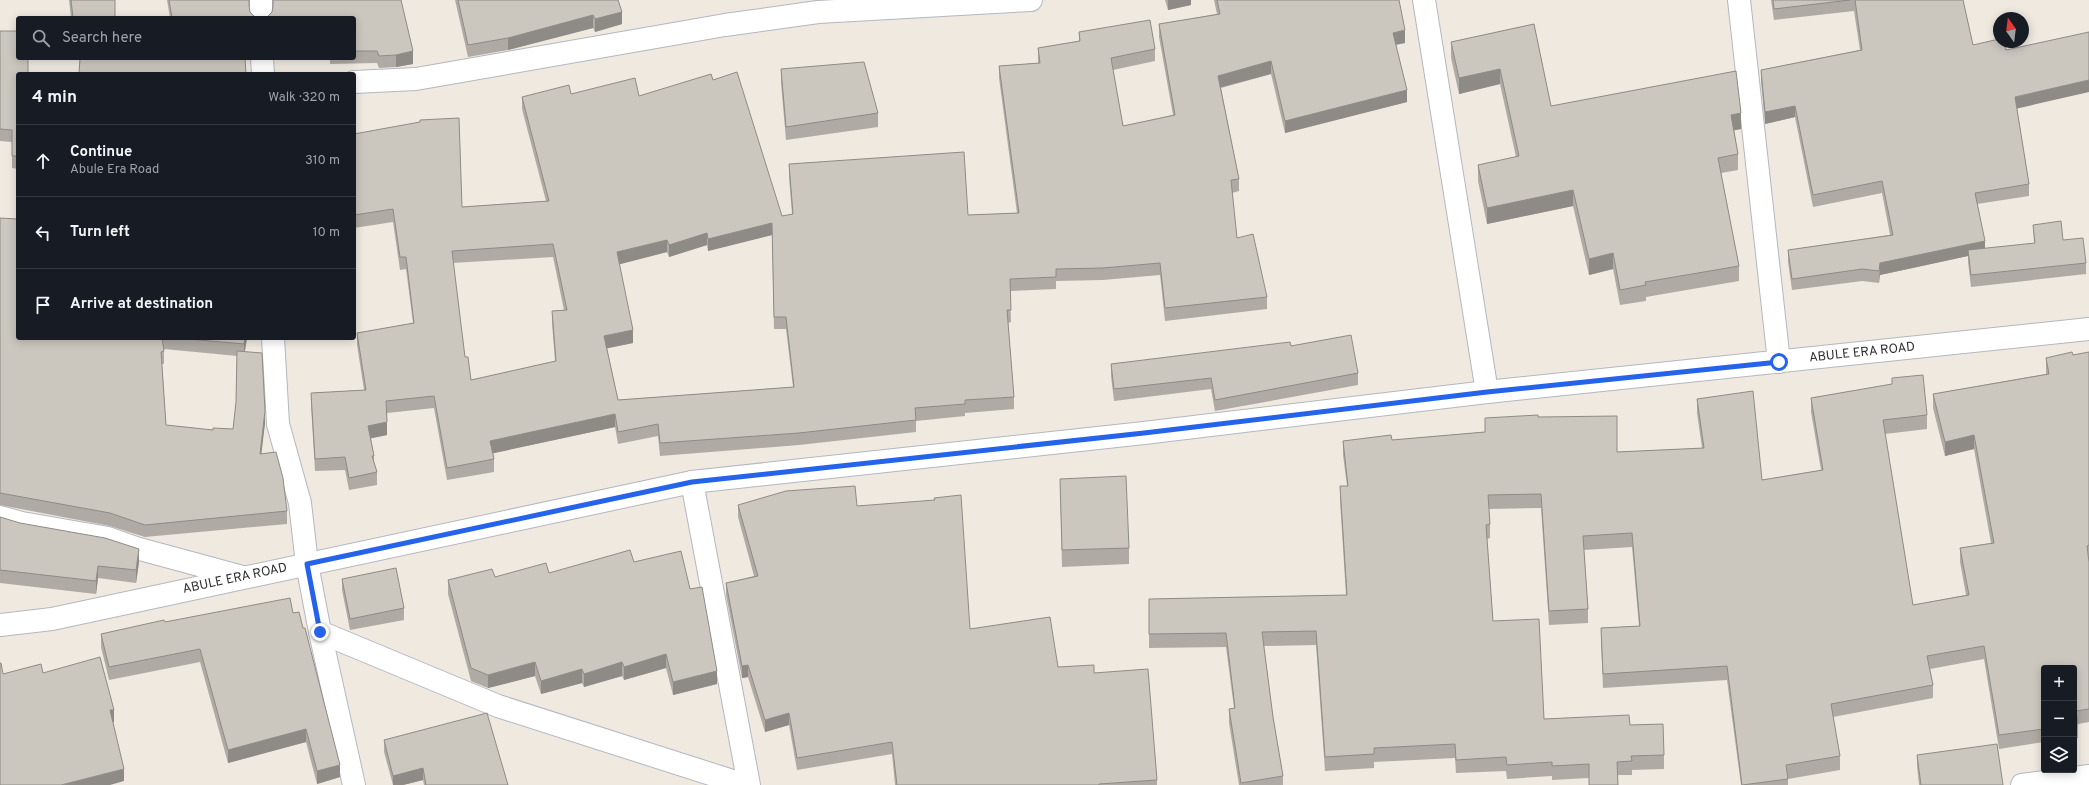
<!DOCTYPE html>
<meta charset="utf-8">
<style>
body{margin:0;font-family:Overpass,sans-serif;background:#20242c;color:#f1f3f6}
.controls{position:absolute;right:12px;bottom:12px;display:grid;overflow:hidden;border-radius:4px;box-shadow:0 2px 10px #0003}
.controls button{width:36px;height:36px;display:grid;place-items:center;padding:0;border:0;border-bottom:1px solid #363941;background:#171b24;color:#f1f3f6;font:20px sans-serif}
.compass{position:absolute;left:1993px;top:12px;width:36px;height:36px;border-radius:50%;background:#171b24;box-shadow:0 2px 10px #0003;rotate:346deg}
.stop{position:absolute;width:12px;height:12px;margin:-9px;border:3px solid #2563eb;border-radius:50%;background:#fff}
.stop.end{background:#2563eb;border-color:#fff;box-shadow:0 1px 4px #0008}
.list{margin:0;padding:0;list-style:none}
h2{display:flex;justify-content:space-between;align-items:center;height:52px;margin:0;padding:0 16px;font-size:17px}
h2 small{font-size:13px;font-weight:400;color:#9ea1a6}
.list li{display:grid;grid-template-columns:26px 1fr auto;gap:12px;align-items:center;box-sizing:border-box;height:72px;padding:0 16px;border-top:1px solid #363941}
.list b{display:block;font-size:15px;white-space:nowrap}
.list p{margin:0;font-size:13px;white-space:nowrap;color:#9ea1a6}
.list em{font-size:13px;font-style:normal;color:#9ea1a6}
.icon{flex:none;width:22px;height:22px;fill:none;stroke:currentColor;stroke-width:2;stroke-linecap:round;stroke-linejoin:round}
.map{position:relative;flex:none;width:2089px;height:785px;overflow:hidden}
.search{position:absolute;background:#171b24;box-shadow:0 2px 10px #0003;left:16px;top:16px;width:340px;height:44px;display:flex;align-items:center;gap:10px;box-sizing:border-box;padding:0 14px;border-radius:4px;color:#9ea1a6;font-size:15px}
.panel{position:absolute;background:#171b24;box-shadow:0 2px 10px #0003;left:16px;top:72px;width:340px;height:268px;border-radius:4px}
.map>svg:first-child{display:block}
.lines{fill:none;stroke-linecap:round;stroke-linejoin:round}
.minor-casing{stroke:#b4b7c1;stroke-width:24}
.tertiary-casing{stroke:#b4b7c1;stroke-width:24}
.minor{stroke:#fff;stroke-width:22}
.tertiary{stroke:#fff;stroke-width:22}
.wall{fill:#afaba4;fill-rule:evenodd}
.shaded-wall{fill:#8e8b86}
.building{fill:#cbc7bf;stroke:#8e8b86;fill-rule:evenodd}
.route{stroke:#2563eb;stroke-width:5}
.labels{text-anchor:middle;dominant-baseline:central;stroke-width:3.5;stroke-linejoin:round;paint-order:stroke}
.street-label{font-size:13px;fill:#2e2e2e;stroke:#fff}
</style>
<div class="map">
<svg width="2089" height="785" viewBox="0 0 2089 785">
<rect width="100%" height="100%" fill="#efe9e0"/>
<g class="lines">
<defs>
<g id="minor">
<polyline points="261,0 261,18"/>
<polyline points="1424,0 1487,392"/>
<polyline points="1739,0 1779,362"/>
<polyline points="262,58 263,74"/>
<polyline points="354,82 416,79 725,25 818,12 1031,0"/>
<polyline points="273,338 278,424 300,503 307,564 320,632 498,706 745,785"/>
<polyline points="692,482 749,785"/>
<polyline points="0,517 22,523 108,538 136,548 243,577"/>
<polyline points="320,632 354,785"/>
<polyline points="2022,785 2089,776"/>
</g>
<polyline id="tertiary" points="0,625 52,619 692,482 1144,433 1487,392 2089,329"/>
</defs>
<!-- minor casing -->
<use href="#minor" class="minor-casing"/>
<!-- tertiary casing -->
<use href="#tertiary" class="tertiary-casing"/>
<!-- minor -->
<use href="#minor" class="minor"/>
<!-- tertiary -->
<use href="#tertiary" class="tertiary"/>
</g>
<!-- wall -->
<g class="wall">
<polygon points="69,0 115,0 115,18 71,18"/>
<polygon points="167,0 250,0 249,8 250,12 255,17 261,18 401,0 413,64 396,67 379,68 377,63 330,64 330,58 354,58 354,18 170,18"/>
<polygon points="455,0 618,0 622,24 595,32 593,28 508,50 468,57"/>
<polygon points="1165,0 1191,0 1191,5 1168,10"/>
<path d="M1214,0H1399L1405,43L1396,45L1407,102L1285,133L1271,74L1221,88L1239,179V191L1232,193L1237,238L1267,297V309L1165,321L1160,275L1103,280L1056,281V289L1010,291L1011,322L1008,323L1014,397V409L965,413V416L916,421V432L799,445L660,456L658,436L618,444L615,427L493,453L494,459V472L447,480L434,408L387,413V435L371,438L374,456V462L377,472V485L349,490L345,470L315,471L311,405V393L364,390L357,345V333L413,323L406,269L400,270L393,222L354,228V134L462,207L546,201L522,109V97L571,94L639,96L713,80L782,216L792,214L789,177V164L968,215L1017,213L999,78V66L1038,63V48L1079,41V32L1155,49V61L1113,70L1123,126L1173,115L1159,37V24L1217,14ZM772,235L774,329H786L793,387L618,400L607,348L633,343L619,264L667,252L669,257L707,245L708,251ZM553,257L564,310L552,311V323L555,361L471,380L465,357L453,263Z"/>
<polygon points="1771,0 1963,0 1973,45 2017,108 2029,184 2029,196 1977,204 1985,249 2034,243 2033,225 2063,240 2086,263 2086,274 1971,287 1968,262 1968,256 1880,275 1879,283 1862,281 1792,290 1788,262 1788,250 1890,235 1882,193 1813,207 1795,117 1765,124 1761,82 1761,70 1860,50 1854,11 1774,20"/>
<polygon points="1534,24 1551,106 1741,129 1734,130 1738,154 1738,170 1721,173 1739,266 1739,281 1646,297 1646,301 1620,305 1613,269 1589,275 1573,206 1487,224 1478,181 1478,165 1516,157 1500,84 1459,94 1451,58 1451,42"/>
<polygon points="0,31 18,74 18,169 12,168 12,142 0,141"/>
<polygon points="781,69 878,113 878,127 786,140 781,83"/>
<path d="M0,218L18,338H247L245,351L265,423L261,453L287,511V524L145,537L110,526L0,505ZM164,349L237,356L236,402L233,429L213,430L166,425L162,364H164Z"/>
<polygon points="1291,346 1358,373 1358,385 1215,411 1211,389 1114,401 1111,376 1111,364"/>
<polygon points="2089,352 2089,722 2078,724 2078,738 2074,738 2074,668 2044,668 2044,742 1999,749 1984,659 1930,669 1933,685 1933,698 1833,717 1840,756 1840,770 1788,779 1788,785 1741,785 1727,680 1603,688 1601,642 1601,628 1639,626 1632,547 1584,550 1588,609 1588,623 1549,625 1541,508 1489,509 1490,524 1490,538 1487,539 1493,621 1544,719 1630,725 1664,755 1664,769 1632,770 1632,775 1618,775 1618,785 1589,785 1589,778 1552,780 1552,776 1507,779 1506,771 1456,773 1455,758 1374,762 1374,768 1325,771 1316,645 1264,646 1273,717 1283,776 1283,785 1239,785 1229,723 1229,709 1234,708 1226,647 1149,648 1149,599 1346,595 1340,500 1340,486 1347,486 1343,455 1343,441 1392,440 1485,432 1485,418 1538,417 1617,452 1702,448 1697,413 1697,399 1762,480 1821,470 1811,412 1811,398 1892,384 1892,378 1927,415 1927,429 1885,434 1913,605 1966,595 1960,562 1960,548 1991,543 1974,449 1945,456 1933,408 1933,394 2046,374 2046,358 2073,355"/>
<polygon points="1060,479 1129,548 1129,564 1062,567"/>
<polygon points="738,505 857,506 970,629 1058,667 1094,673 1157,780 1157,785 895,785 892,754 797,770 789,725 765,732 748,677 742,678 726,595 726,583 754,576 738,517"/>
<polygon points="0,517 139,562 136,583 98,578 96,594 0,583"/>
<polygon points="634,562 690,589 717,684 673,695 666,668 624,680 622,676 584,687 582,683 541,694 535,676 488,688 471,681 448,594 448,580 549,573"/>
<polygon points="342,579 404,608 404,620 350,630 342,590"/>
<polygon points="293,613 340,777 317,784 306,742 228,763 200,662 109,680 101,647 101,634 165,622"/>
<polygon points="384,740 508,785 424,785 423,780 403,785 393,785 384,752"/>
<polygon points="1917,755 2003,785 1919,785 1917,766"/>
</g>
<!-- shaded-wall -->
<g class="shaded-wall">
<polygon points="1168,0 1191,0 1191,5 1168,10"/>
<polygon points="622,12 622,24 595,32 595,19"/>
<polygon points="593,15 593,28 508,50 508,38"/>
<polygon points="1405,30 1405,43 1393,45 1393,33"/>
<polygon points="413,51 413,64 396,67 396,55"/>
<polygon points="1271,61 1271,74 1218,88 1218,76"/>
<polygon points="1500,69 1500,84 1459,94 1459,78"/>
<polygon points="2089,80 2089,92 2015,109 2015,97"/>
<polygon points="1407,90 1407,102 1285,133 1285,121"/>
<polygon points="1795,106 1795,117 1765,124 1765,112"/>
<polygon points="1741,113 1741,129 1731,131 1731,115"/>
<polygon points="1573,190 1573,206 1487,224 1487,208"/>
<polygon points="772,223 772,235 708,251 708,239"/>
<polygon points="707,233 707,245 669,257 669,245"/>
<polygon points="667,240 667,252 617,265 617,252"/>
<polygon points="1985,241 1985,253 1968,250 1968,256 1880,275 1879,283 1880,263"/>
<polygon points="1613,253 1613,269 1589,275 1589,259"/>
<polygon points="633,330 633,343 604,349 604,336"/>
<polygon points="245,338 247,338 244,356 244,344"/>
<polygon points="265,411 265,423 260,466 260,454"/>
<polygon points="615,414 615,427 490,454 490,441"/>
<polygon points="387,422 387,435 368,439 368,426"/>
<polygon points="1974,435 1974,449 1945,456 1945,442"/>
<polygon points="139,549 139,562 136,583 136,570"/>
<polygon points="98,566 98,578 96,594 96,581"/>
<polygon points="666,654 666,668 624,680 624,667"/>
<polygon points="535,662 535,676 488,688 488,675"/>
<polygon points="622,662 622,676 584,687 584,674"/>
<polygon points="748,665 748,677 742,678 742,666"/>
<polygon points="582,669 582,683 541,694 541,681"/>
<polygon points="717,671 717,684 673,695 673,682"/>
<polygon points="110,710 114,710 114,722 110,723"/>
<polygon points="789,713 789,725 765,732 765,720"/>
<polygon points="306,729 306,742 228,763 228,750"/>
<polygon points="340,765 340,777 317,784 317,771"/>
<polygon points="423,768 423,780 403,785 393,785 393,776"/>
<polygon points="124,769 124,781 110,785 61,785"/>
</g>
<!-- building -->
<g class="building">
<polygon points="71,0 115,0 115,18 73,18"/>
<polygon points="169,0 249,0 249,6 250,12 255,17 261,18 267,17 272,12 273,6 273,0 401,0 413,51 396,55 379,56 377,51 354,51 354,18 172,18"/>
<polygon points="458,0 618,0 622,12 595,19 593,15 508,38 468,45"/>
<path d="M1217,0H1399L1405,30L1393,33L1407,90L1285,121L1271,61L1218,76L1239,179L1231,180L1237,238L1253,234L1267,297L1165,308L1160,263L1103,268L1056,269V277L1010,279L1011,310H1007L1014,397L965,400V404L915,408L916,420L799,433L660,443L658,424L618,432L615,414L490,441L494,459L447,468L434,396L386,401L387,422L368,426L374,456H372L377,472L349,478L345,457L315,459L311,393L366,390L357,333L414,323L406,257H400L393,209L354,215V134L420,122V120L459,118L462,207L549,201L522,97L569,85L571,94L635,78L639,96L711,74L713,80L737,72L782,216L793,214L789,164L964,152L968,215L1019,213L999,66L1040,63L1038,48L1080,41L1079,32L1150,20L1155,49L1111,58L1123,126L1175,115L1159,24L1220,14ZM772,223L774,317H786L794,387L618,400L604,336L633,330L617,252L667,240L669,245L707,233L708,239ZM553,244L567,310L552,311L556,361L471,380L468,357H465L452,251Z"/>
<polygon points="1773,0 1850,0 1774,9"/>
<polygon points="1855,0 1963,0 1973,45 1999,39 1999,42 2004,42 2006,50 2089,32 2089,80 2015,97 2029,184 1975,193 1985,241 1880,263 1879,271 1862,269 1792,279 1788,250 1893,235 1882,181 1813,195 1795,106 1765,112 1761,70 1862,50"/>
<polygon points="1534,24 1551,106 1736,71 1741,113 1731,115 1738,154 1718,158 1739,266 1645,282 1646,285 1620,290 1613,253 1589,259 1573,190 1487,208 1478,165 1519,156 1500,69 1459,78 1451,42"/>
<polygon points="0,31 18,31 18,58 28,58 28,74 18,74 18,156 12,156 12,130 0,129"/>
<polygon points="80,58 245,58 246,74 79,74"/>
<polygon points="864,62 878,113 786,127 781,69"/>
<polygon points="0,218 18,219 18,338 162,338 164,351 161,352 166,425 213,430 213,428 233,429 236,402 237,351 262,353 265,411 260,454 276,452 283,478 287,511 145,525 110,513 0,493"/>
<polygon points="2061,221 2063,240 2083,238 2086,263 1971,275 1968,250 2035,243 2033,225"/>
<polygon points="1351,335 1358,373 1215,400 1211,378 1114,389 1111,364 1290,342 1291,346"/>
<polygon points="177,338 245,338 244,344"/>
<polygon points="2072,352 2073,355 2089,352 2089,545 2087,546 2089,562 2089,709 2076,711 2078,724 2074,724 2074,668 2044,668 2044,729 1999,735 1984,646 1927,656 1933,685 1831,704 1840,756 1786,765 1788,779 1742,785 1727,666 1603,674 1601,628 1640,626 1632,533 1583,536 1588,609 1549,611 1541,494 1488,495 1490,524 1486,525 1493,621 1539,619 1544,719 1629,715 1630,725 1663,724 1664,755 1631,756 1632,761 1617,762 1618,785 1589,785 1589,764 1552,766 1552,762 1507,765 1506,757 1456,760 1455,744 1374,748 1374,754 1325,757 1316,631 1262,632 1273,717 1283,776 1241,783 1229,709 1235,708 1226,633 1149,634 1149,599 1347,595 1340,486 1348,486 1343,441 1391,435 1392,440 1485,432 1485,418 1538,415 1538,417 1617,416 1617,452 1704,448 1697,399 1753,391 1762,480 1823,470 1811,398 1892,384 1892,378 1923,375 1927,415 1883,420 1913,605 1969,595 1960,548 1994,543 1974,435 1945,442 1933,394 2049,374 2046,358"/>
<polygon points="1126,476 1129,548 1062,550 1060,479"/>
<polygon points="855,486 857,506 935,500 934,498 961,495 970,629 1050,617 1058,667 1094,665 1094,673 1148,669 1157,780 1099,784 1099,785 897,785 892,742 797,758 789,713 765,720 748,665 742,666 726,583 758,576 738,505 786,491"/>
<polygon points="0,517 20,523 105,538 139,549 136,570 98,566 96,581 0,570"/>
<polygon points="630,550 634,562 681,551 690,589 702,587 717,671 673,682 666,654 624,667 622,662 584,674 582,669 541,681 535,662 488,675 471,668 448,580 492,569 495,577 546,563 549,573"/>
<polygon points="396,568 404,608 350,619 342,579"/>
<polygon points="290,598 293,613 299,612 303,628 305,628 340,765 317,771 306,729 228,750 200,649 109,667 101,634 164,620 165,622"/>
<polygon points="100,657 114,710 110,710 124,769 61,785 0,785 0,663 1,663 3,674 41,664 43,673"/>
<polygon points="487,713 508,785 426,785 423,768 393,776 384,740"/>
<polygon points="1997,744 2003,785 1921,785 1917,755"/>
</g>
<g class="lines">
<!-- route -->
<polyline class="route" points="320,632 307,564 692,482 1144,433 1487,392 1779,362"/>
</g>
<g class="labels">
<!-- street labels -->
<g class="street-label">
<text transform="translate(1862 353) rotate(-6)">ABULE ERA ROAD</text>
<text transform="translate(235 579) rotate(-12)">ABULE ERA ROAD</text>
</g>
</g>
</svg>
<div class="controls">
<button>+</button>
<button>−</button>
<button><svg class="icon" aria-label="layers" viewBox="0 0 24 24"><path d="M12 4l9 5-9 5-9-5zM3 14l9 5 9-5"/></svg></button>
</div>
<svg class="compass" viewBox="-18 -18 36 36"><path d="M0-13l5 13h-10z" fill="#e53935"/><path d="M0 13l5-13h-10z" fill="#9ea1a6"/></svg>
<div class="stop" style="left:1779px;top:362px"></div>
<div class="stop end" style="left:320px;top:632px"></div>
<div class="search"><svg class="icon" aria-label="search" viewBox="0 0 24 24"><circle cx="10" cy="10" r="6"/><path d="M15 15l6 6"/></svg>Search here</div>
<section class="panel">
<h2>4 min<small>Walk · 320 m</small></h2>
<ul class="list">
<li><svg class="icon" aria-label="ahead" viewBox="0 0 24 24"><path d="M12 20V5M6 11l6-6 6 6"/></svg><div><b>Continue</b><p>Abule Era Road</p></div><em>310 m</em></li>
<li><svg class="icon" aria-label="left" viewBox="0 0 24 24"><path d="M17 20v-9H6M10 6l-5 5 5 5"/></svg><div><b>Turn left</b></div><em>10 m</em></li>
<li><svg class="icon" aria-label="arrive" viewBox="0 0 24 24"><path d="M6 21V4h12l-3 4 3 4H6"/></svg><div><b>Arrive at destination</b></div></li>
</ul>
</section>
</div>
